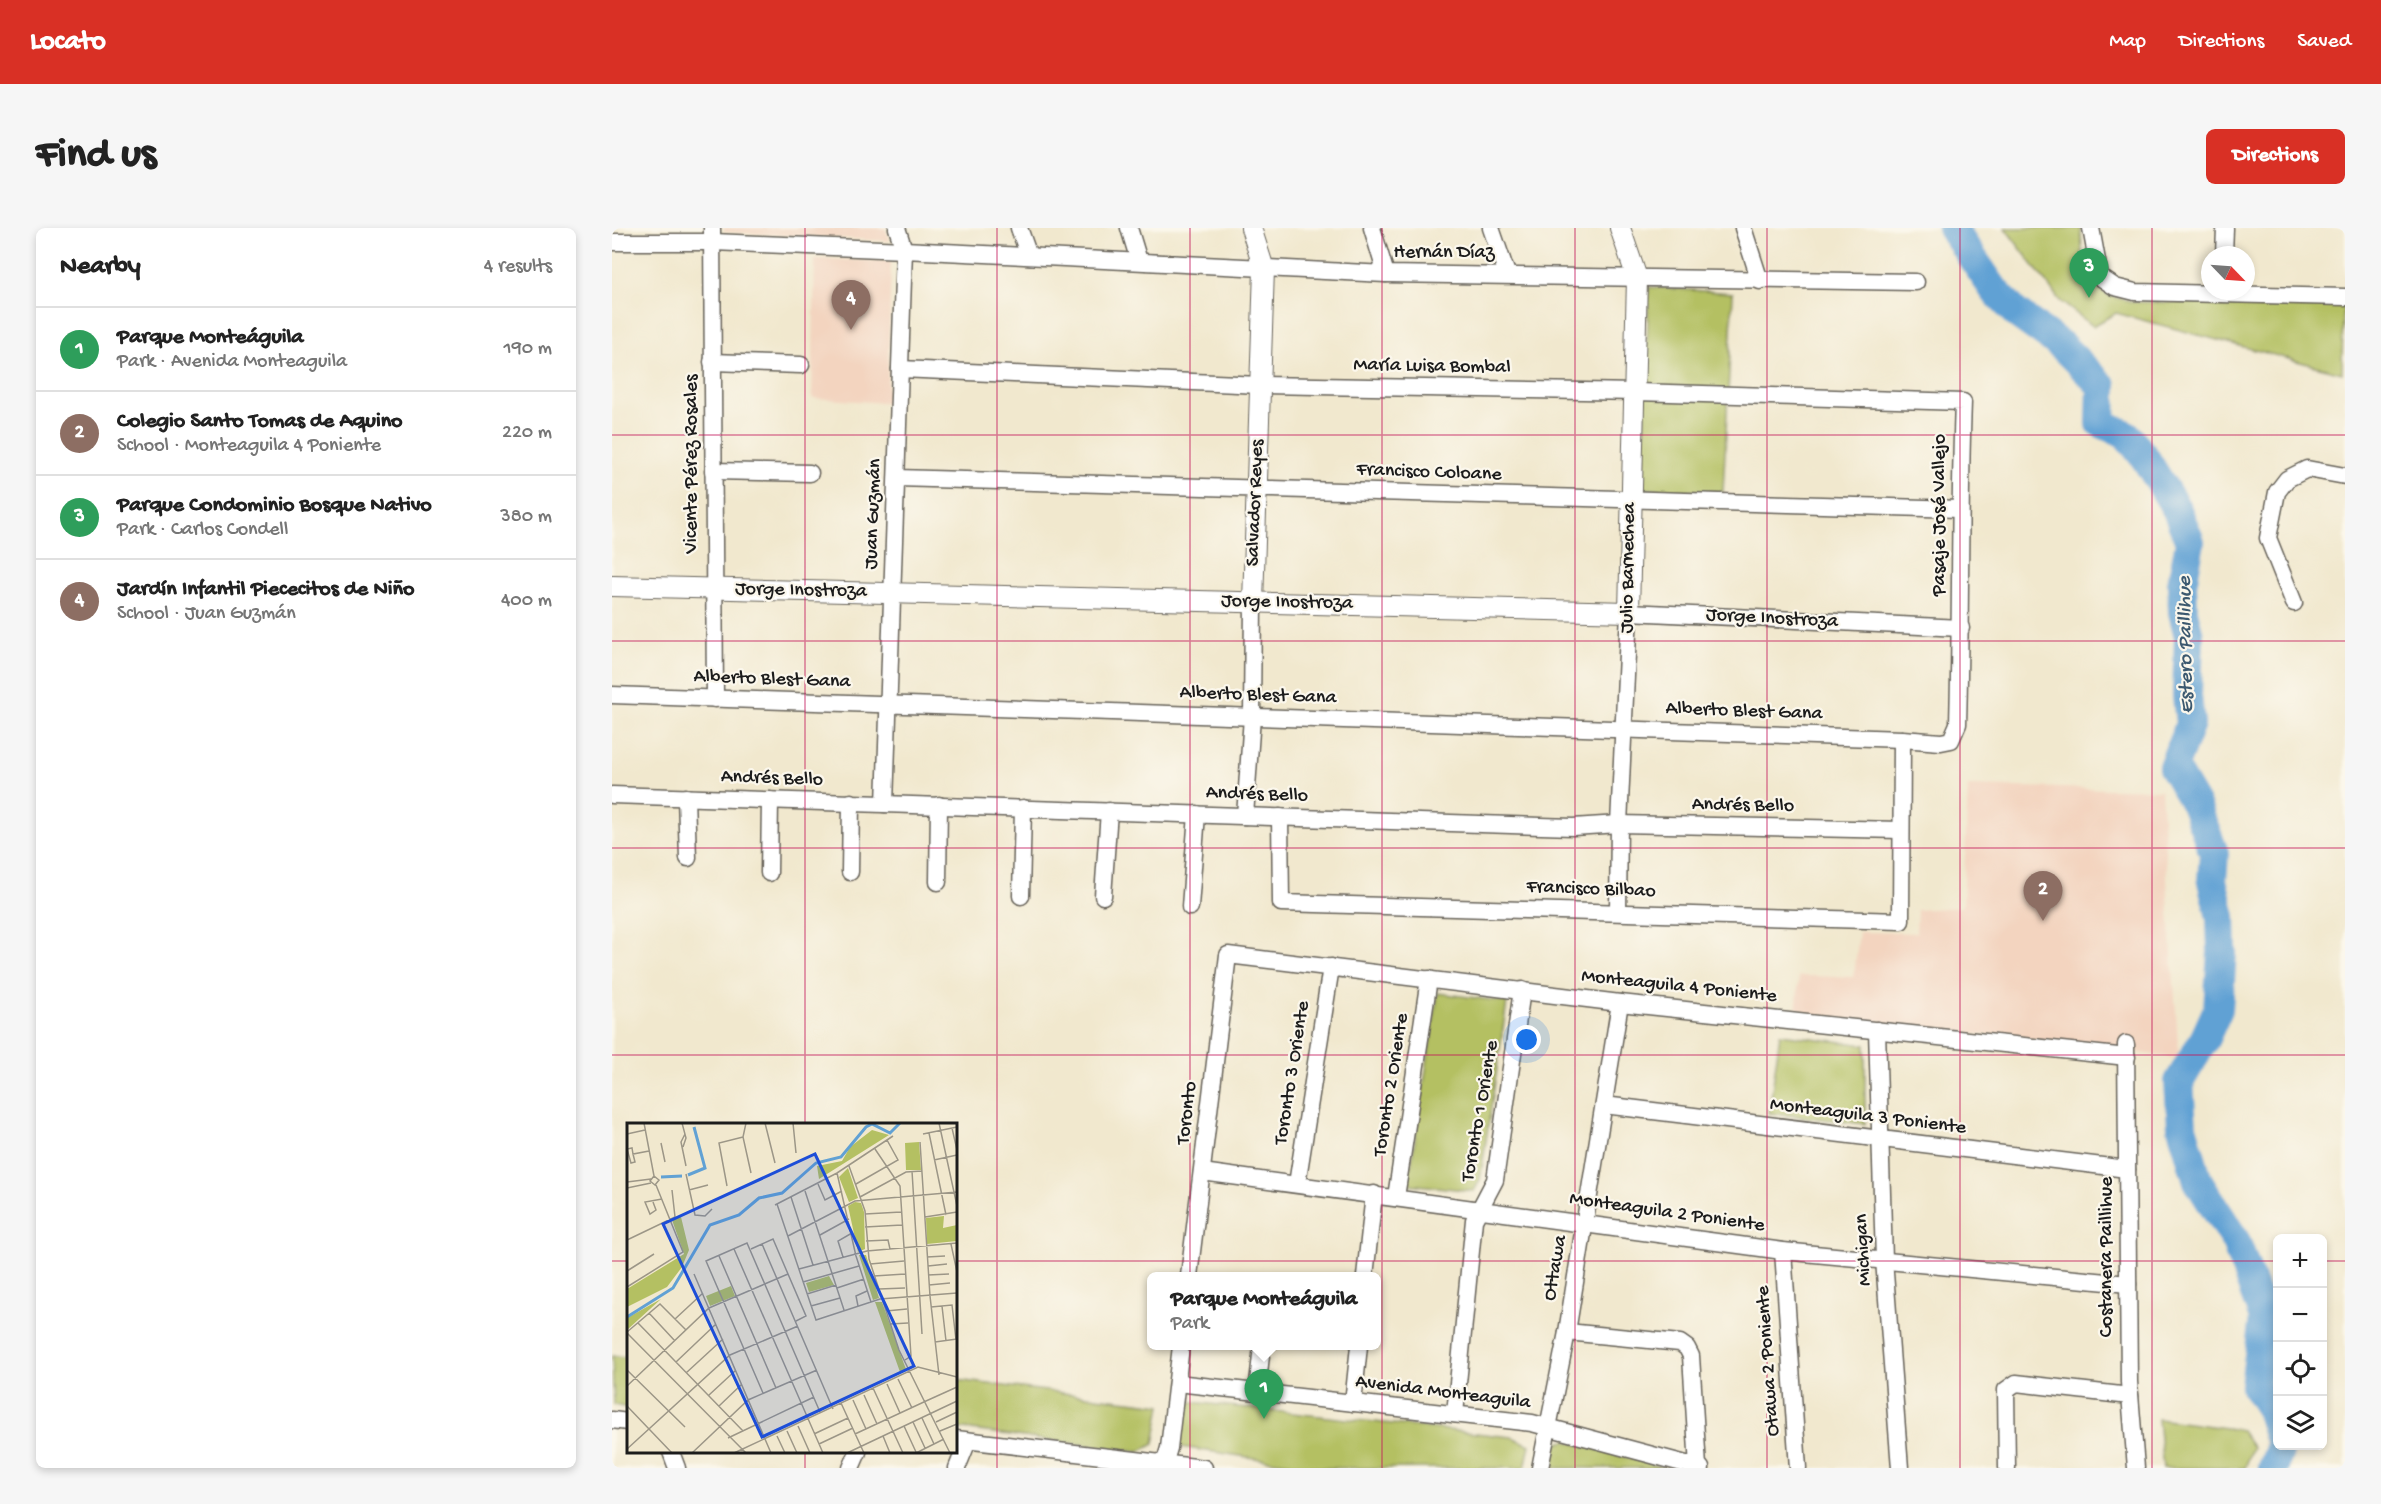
<!DOCTYPE html>
<meta charset="utf-8">
<style>
body{margin:0;font-family:"Gochi Hand",sans-serif;background:#f6f6f6;color:#222}
.controls{position:absolute;right:18px;bottom:18px;display:grid;overflow:hidden;border-radius:9px;box-shadow:0 3px 9px #0003}
.controls button{width:54px;height:54px;display:grid;place-items:center;padding:0;border:0;border-bottom:2px solid #e0e0e0;background:#fff;color:#222;font:30px sans-serif}
.compass{position:absolute;left:1589px;top:18px;width:54px;height:54px;border-radius:50%;background:#fff;box-shadow:0 3px 9px #0003;rotate:115deg}
.you{position:absolute;left:915px;top:812px;width:21px;height:21px;margin:-15px;border:4px solid #fff;border-radius:50%;background:#1a73e8;box-shadow:0 0 0 9px #1a73e833}
.badge{display:grid;place-items:center;width:39px;height:39px;border-radius:50%;background:#d93025;color:#fff;font-size:20px;font-weight:700}
.pin{position:absolute;translate:-50% -50px;filter:drop-shadow(0 2px 3px #0008)}
.pin::after{content:'';position:absolute;top:32px;width:21px;height:18px;background:inherit;clip-path:polygon(0 0,100% 0,50% 100%)}
.popup{position:absolute;left:535px;top:1044px;width:234px;height:78px;box-sizing:border-box;display:grid;place-content:center;border-radius:9px;background:#fff;filter:drop-shadow(0 2px 4px #0005);font-size:20px;white-space:nowrap;color:#767676}
.popup b{font-size:22px;color:#222}
.popup::after{content:'';position:absolute;left:50%;top:100%;margin-left:-12px;border:12px solid transparent;border-top-color:#fff}
.list{margin:0;padding:0;list-style:none}
h2{display:flex;justify-content:space-between;align-items:center;height:78px;margin:0;padding:0 24px;font-size:26px}
h2 small{font-size:20px;font-weight:400;color:#767676}
.list li{display:grid;grid-template-columns:39px 1fr auto;gap:18px;align-items:center;box-sizing:border-box;height:84px;padding:0 24px;border-top:2px solid #e0e0e0}
.list b{display:block;font-size:22px;white-space:nowrap}
.list p{margin:0;font-size:20px;white-space:nowrap;color:#767676}
.list em{font-size:20px;font-style:normal;color:#767676}
.icon{flex:none;width:33px;height:33px;fill:none;stroke:currentColor;stroke-width:2;stroke-linecap:round;stroke-linejoin:round}
.map{position:relative;flex:none;width:1733px;height:1240px;overflow:hidden;border-radius:9px}
header{display:flex;align-items:center;gap:36px;box-sizing:border-box;height:84px;padding:0 30px;background:#d93025;color:#fff}
header strong{font-size:28px}
nav{display:flex;gap:33px;margin-inline-start:auto;font-size:21px}
.intro{display:flex;align-items:center;justify-content:space-between;box-sizing:border-box;height:144px;padding:0 36px}
h1{margin:0;font-size:42px}
.button{padding:15px 27px;border-radius:9px;background:#d93025;color:#fff;font-size:21px;font-weight:700}
main{display:flex;gap:36px;padding:0 36px}
aside{flex:1;background:#fff;border-radius:9px;box-shadow:0 3px 9px #0003}
.map>svg:first-child{display:block}
.built{fill:#f3d4bf}
.green{fill:#b4c062;stroke:#686e3f;stroke-width:1.5}
.lines{fill:none;stroke-linecap:round;stroke-linejoin:round}
.river{stroke:#61a1d4;stroke-width:30}
.minor-casing{stroke:#67635a;stroke-width:19}
.tertiary-casing{stroke:#67635a;stroke-width:22}
.minor{stroke:#fff;stroke-width:16}
.tertiary{stroke:#fff;stroke-width:20}
.grid{fill:none;stroke:#c2185b;stroke-width:1.5;stroke-opacity:0.55}
.labels{text-anchor:middle;dominant-baseline:central;stroke-width:4.5;stroke-linejoin:round;paint-order:stroke}
.street-label{font-size:20px;fill:#1c1c1c;stroke:#fbf7ec}
.water-label{font-size:21px;font-style:italic;fill:#3b586f;stroke:#fbf7ec}
.inset-river{fill:none;stroke:#61a1d4;stroke-width:3}
.inset-road{fill:none;stroke:#9c9687;stroke-width:1.5}
.view{fill:#1d4ed8;fill-opacity:0.15;stroke:#1d4ed8;stroke-width:3}
.inset-edge{fill:none;stroke:#1c1c1c;stroke-width:3}
</style>
<header>
<strong>Locato</strong>
<nav><a>Map</a><a>Directions</a><a>Saved</a></nav>
</header>
<div class="intro"><h1>Find us</h1><a class="button">Directions</a></div>
<main>
<aside>
<h2>Nearby<small>4 results</small></h2>
<ul class="list">
<li><span class="badge" style="background:#2e9e5b">1</span><div><b>Parque Monteáguila</b><p>Park · Avenida Monteaguila</p></div><em>190 m</em></li>
<li><span class="badge" style="background:#8d6e63">2</span><div><b>Colegio Santo Tomas de Aquino</b><p>School · Monteaguila 4 Poniente</p></div><em>220 m</em></li>
<li><span class="badge" style="background:#2e9e5b">3</span><div><b>Parque Condominio Bosque Nativo</b><p>Park · Carlos Condell</p></div><em>380 m</em></li>
<li><span class="badge" style="background:#8d6e63">4</span><div><b>Jardín Infantil Piececitos de Niño</b><p>School · Juan Guzmán</p></div><em>400 m</em></li>
</ul>
</aside>
<div class="map">
<svg width="1733" height="1240" viewBox="0 0 1733 1240">
<rect width="100%" height="100%" fill="#fbf7ec"/>
<filter id="ink" filterUnits="userSpaceOnUse"><feTurbulence type="fractalNoise" baseFrequency=".0167" numOctaves="2"/><feDisplacementMap in="SourceGraphic" scale="12" xChannelSelector="R" yChannelSelector="G"/><feConvolveMatrix kernelMatrix="1 2 1 2 8 2 1 2 1" color-interpolation-filters="sRGB"/></filter>
<filter id="wash" filterUnits="userSpaceOnUse"><feTurbulence type="fractalNoise" baseFrequency=".008" numOctaves="4" result="noise"/><feDisplacementMap in="SourceGraphic" scale="24" xChannelSelector="R" yChannelSelector="G"/><feGaussianBlur stdDeviation="1.35" result="paint"/><feColorMatrix in="noise" values="0 0 0 0 0 0 0 0 0 0 0 0 0 0 0 0 0 1.4 0 .05"/><feComposite in="paint" operator="in"/></filter>
<g filter="url(#wash)">
<rect width="100%" height="100%" fill="#f1e8ce"/>
<!-- built -->
<g class="built">
<polygon points="112,0 273,0 278,13 112,4"/>
<polygon points="203,31 279,33 275,175 200,170"/>
<polygon points="1356,558 1549,562 1567,831 1504,821 1184,787 1187,748 1242,749 1247,704 1304,705 1305,682 1351,679"/>
</g>
<!-- green -->
<g class="green">
<polygon points="1393,0 1469,0 1471,47 1495,67 1522,74 1731,76 1730,145 1504,85 1481,98 1448,73"/>
<polygon points="1037,59 1121,65 1111,264 1030,261"/>
<polygon points="826,765 895,774 868,952 862,963 796,956"/>
<polygon points="1168,806 1253,817 1253,896 1157,885"/>
<polygon points="0,1128 16,1129 16,1180 2,1177"/>
<polygon points="344,1152 549,1177 542,1216 527,1224 344,1200"/>
<polygon points="571,1173 900,1209 918,1217 913,1240 709,1240 563,1218"/>
<polygon points="1546,1191 1629,1202 1641,1219 1633,1240 1551,1240"/>
<path d="M954,1213L1054,1240H935C938,1227 939,1215 954,1213Z"/>
</g>
<g class="lines">
<!-- river -->
<g class="river">
<polyline points="1340,0 1383,63 1404,85 1450,118 1490,158 1489,195 1515,207 1533,230 1565,282 1578,314 1570,356 1571,384 1577,408 1575,467 1578,496 1561,539 1584,578 1602,625 1600,653 1609,689 1610,724 1606,781 1593,810 1567,854 1570,899 1586,953 1624,1014 1652,1090 1643,1158 1658,1181 1666,1206"/>
<polyline points="1661,1240 1669,1218"/>
</g>
</g>
</g>
<g filter="url(#ink)">
<g class="lines">
<defs>
<g id="minor">
<polyline points="100,0 103,471"/>
<polyline points="407,0 417,28"/>
<polyline points="517,0 527,33"/>
<polyline points="760,0 774,46"/>
<polyline points="879,0 895,46"/>
<polyline points="1131,0 1148,53"/>
<polyline points="1479,0 1488,49 1503,59 1523,64 1733,69"/>
<polyline points="0,14 101,14 292,22 774,46 1304,54"/>
<polyline points="1612,27 1613,0"/>
<polyline points="100,134 189,137"/>
<polyline points="101,243 198,245"/>
<polyline points="285,250 1347,281"/>
<polyline points="1682,375 1656,310 1665,264 1675,251 1695,241 1733,248"/>
<path d="M0,467L1290,511L1329,514L1339,512L1346,496C1349,389 1347,282 1351,174L1024,164L648,157L288,141"/>
<polyline points="0,567 961,599 1007,596 1289,602"/>
<polyline points="74,569 76,630"/>
<polyline points="273,576 292,22 285,0"/>
<polyline points="633,588 640,489 641,374"/>
<polyline points="668,589 669,675 1289,693 1290,511"/>
<polyline points="238,644 239,574"/>
<polyline points="157,645 158,572"/>
<polyline points="326,654 327,577"/>
<polyline points="409,668 411,580"/>
<polyline points="491,668 497,583"/>
<polyline points="578,679 585,586"/>
<polyline points="1006,683 1007,596 1017,384 1349,400"/>
<polyline points="1265,802 1272,1032 1288,1240"/>
<polyline points="1514,816 1517,1154 1524,1240"/>
<polyline points="992,877 1515,941"/>
<polyline points="590,944 1171,1023 1516,1056"/>
<polyline points="685,956 719,739"/>
<polyline points="784,969 817,751"/>
<polyline points="1171,1023 1186,1240"/>
<polyline points="577,1048 616,727 1008,775 1515,829"/>
<polyline points="753,1048 762,966"/>
<polyline points="955,1104 1068,1115 1075,1120 1079,1128 1086,1239"/>
<polyline points="565,1155 920,1195 1089,1240"/>
<polyline points="645,1164 650,1118"/>
<polyline points="741,1175 747,1118"/>
<polyline points="843,1186 862,992 883,952 910,762"/>
<polyline points="0,1192 16,1194"/>
<polyline points="344,1211 592,1240"/>
<polyline points="59,1224 65,1240"/>
<polyline points="239,1240 246,1224"/>
<polyline points="345,1240 356,1213"/>
<polyline points="551,1240 557,1220 569,1118"/>
<polyline points="928,1240 955,1104 1008,775"/>
<polyline points="1395,1240 1394,1162 1404,1155 1518,1168"/>
</g>
<g id="tertiary">
<polyline points="639,0 652,41 641,374"/>
<polyline points="0,358 1017,384 1025,50 1008,0"/>
</g>
</defs>
<!-- minor casing -->
<use href="#minor" class="minor-casing"/>
<!-- tertiary casing -->
<use href="#tertiary" class="tertiary-casing"/>
<!-- minor -->
<use href="#minor" class="minor"/>
<!-- tertiary -->
<use href="#tertiary" class="tertiary"/>
</g>
</g>
<!-- grid -->
<path class="grid" d="M193,0V896M385,0V1240M578,0V1240M770,0V1240M963,0V1240M1155,0V1240M1348,0V1240M1540,0V1240M0,207H1733M0,413H1733M0,620H1733M0,827H1733M0,1033H16M344,1033H1666M1710,1033H1733M193,1224V1240"/>
<g class="labels">
<!-- street labels -->
<g class="street-label">
<text x="832" y="25">Hernán Díaz</text>
<text transform="translate(820 139) rotate(1)">María Luisa Bombal</text>
<text transform="translate(80 236) rotate(-90)">Vicente Pérez Rosales</text>
<text transform="translate(817 245) rotate(2)">Francisco Coloane</text>
<text transform="translate(644 275) rotate(-88)">Salvador Reyes</text>
<text transform="translate(262 286) rotate(-88)">Juan Guzmán</text>
<text transform="translate(1328 287) rotate(-90)">Pasaje José Vallejo</text>
<text transform="translate(1017 340) rotate(-89)">Julio Barnechea</text>
<text transform="translate(189 363) rotate(1)">Jorge Inostroza</text>
<text transform="translate(675 375) rotate(1)">Jorge Inostroza</text>
<text transform="translate(1160 391) rotate(3)">Jorge Inostroza</text>
<text transform="translate(160 452) rotate(2)">Alberto Blest Gana</text>
<text transform="translate(646 468) rotate(2)">Alberto Blest Gana</text>
<text transform="translate(1132 484) rotate(2)">Alberto Blest Gana</text>
<text transform="translate(160 551) rotate(2)">Andrés Bello</text>
<text transform="translate(645 567) rotate(2)">Andrés Bello</text>
<text transform="translate(1131 578) rotate(1)">Andrés Bello</text>
<text transform="translate(979 662) rotate(2)">Francisco Bilbao</text>
<text transform="translate(1067 759) rotate(6)">Monteaguila 4 Poniente</text>
<text transform="translate(681 845) rotate(-81)">Toronto 3 Oriente</text>
<text transform="translate(780 857) rotate(-81)">Toronto 2 Oriente</text>
<text transform="translate(869 883) rotate(-80)">Toronto 1 Oriente</text>
<text transform="translate(576 885) rotate(-83)">Toronto</text>
<text transform="translate(1256 889) rotate(7)">Monteaguila 3 Poniente</text>
<text transform="translate(1055 985) rotate(8)">Monteaguila 2 Poniente</text>
<text transform="translate(1252 1022) rotate(-93)">Michigan</text>
<text transform="translate(1495 1029) rotate(-90)">Costanera Paillihue</text>
<text transform="translate(944 1040) rotate(-80)">Ottawa</text>
<text transform="translate(1157 1133) rotate(-94)">Otawa 2 Poniente</text>
<text transform="translate(831 1165) rotate(7)">Avenida Monteaguila</text>
</g>
<!-- water labels -->
<g class="water-label">
<text transform="translate(1575 417) rotate(-91)">Estero Paillihue</text>
</g>
</g>
<!-- overview -->
<g transform="translate(15 895)">
<rect width="330" height="330" fill="#f1e8ce"/>
<path d="M245,7L262,12L192,56L190,43L215,38L223,24ZM292,19L294,47H279L278,20ZM221,45L231,75L222,79L212,54ZM228,79L234,80L237,89L238,126L231,129L221,83ZM317,93L316,105L330,102V118L300,121L299,95ZM54,94L62,127L55,144L40,164L0,184V166L57,131L45,97ZM232,132H239L252,175L246,177ZM202,153L207,162L182,169L179,160ZM104,163L108,173L83,183L79,173ZM34,176L0,207V195ZM248,179H255L277,241L279,246L273,249Z" fill="#b4c062"/>
<path class="inset-river" d="M61,52L78,45L67,4M34,54L55,53M0,194L46,165L83,102L112,92L132,75L155,70L189,40L214,34L239,4L245,1L263,10L273,0"/>
<path class="inset-road" d="M17,0L27,53L32,57L28,62L23,58L27,53M55,0L59,15L56,24M119,0L116,14L124,50M138,0L148,40M166,0L169,30M312,0L330,83M325,5L330,27M302,10L319,92M0,11L18,7M58,11L54,19L59,43M296,11L330,4M293,19L303,173L312,252M34,20L38,39M248,26L273,63L284,233L278,237M6,31L8,39L4,40L0,26L5,25L6,31L22,28M307,37L330,32M222,43L238,88L242,136L272,227L323,330M285,48L295,211M210,50L229,133L244,179M59,51L68,92L78,93L85,86M0,59L24,56M191,61L198,77L215,68M229,61L271,37L260,17M100,63L92,20L116,14M0,65L24,60M62,67L81,62M178,68L217,187M164,74L186,142M233,74L279,49L295,48M26,79L29,87L23,91L18,79L35,76M150,81L189,197L253,176L330,170M148,82L210,50L266,13M238,91L274,89M298,94L330,89M238,104L275,102M193,112L222,96M161,113L228,78L330,69M0,117L48,94L45,67M239,118L261,117L263,126M135,121L206,286M324,121L330,149M107,126L196,330M124,126L146,116L179,193L169,198M92,133L149,265M216,134L211,118L225,110M300,134L318,133M243,141L277,138M301,143L320,141M172,146L240,128L330,120M0,148L27,131M67,151L144,330M301,152L322,151M247,153L278,151M176,159L232,143M302,162L323,160M0,164L56,129L29,62M210,165L237,156M252,166L278,165M180,171L209,162M184,183L213,175M231,183L229,173L240,168M315,183L319,218M304,184L325,182L329,217M259,188L280,186M22,190L48,218M48,196L76,170M11,200L116,308M263,201L281,200M0,209L33,181L59,207M0,210L119,330M308,219L330,216M49,239L89,201M0,247L58,304M59,250L96,216M271,256L285,285M260,261L273,290M0,263L82,185L161,151M246,265L276,330M136,270L79,138L120,120L193,289M82,272L109,247M237,272L250,301M226,277L239,306M299,278L330,264M214,280L237,330M0,283L45,330M92,283L115,261M295,295L307,321M286,299L298,325M309,299L330,289M171,303L183,330M277,303L289,329M160,308L170,330M313,308L330,301M187,311L221,295M228,311L299,278M150,313L158,330M256,313L263,330M101,315L187,274M192,321L226,305M0,326L103,232L171,203M65,330L121,277L190,247M107,330L291,244L330,254M220,330L330,278M289,330L317,316"/>
<path class="view" d="M188,31L287,243L135,314L36,101Z"/>
<rect width="330" height="330" class="inset-edge"/>
</g>
</svg>
<div class="controls">
<button>+</button>
<button>−</button>
<button><svg class="icon" aria-label="locate" viewBox="0 0 24 24"><circle cx="12" cy="12" r="6"/><path d="M12 2v4M12 18v4M2 12h4M18 12h4"/></svg></button>
<button><svg class="icon" aria-label="layers" viewBox="0 0 24 24"><path d="M12 4l9 5-9 5-9-5zM3 14l9 5 9-5"/></svg></button>
</div>
<svg class="compass" viewBox="-18 -18 36 36"><path d="M0-13l5 13h-10z" fill="#e53935"/><path d="M0 13l5-13h-10z" fill="#767676"/></svg>
<div class="you"></div>
<div class="pin badge" style="left:652px;top:1191px;background:#2e9e5b">1</div>
<div class="popup"><b>Parque Monteáguila</b>Park</div>
<div class="pin badge" style="left:1431px;top:693px;background:#8d6e63">2</div>
<div class="pin badge" style="left:1477px;top:70px;background:#2e9e5b">3</div>
<div class="pin badge" style="left:239px;top:102px;background:#8d6e63">4</div>
</div>
</main>
